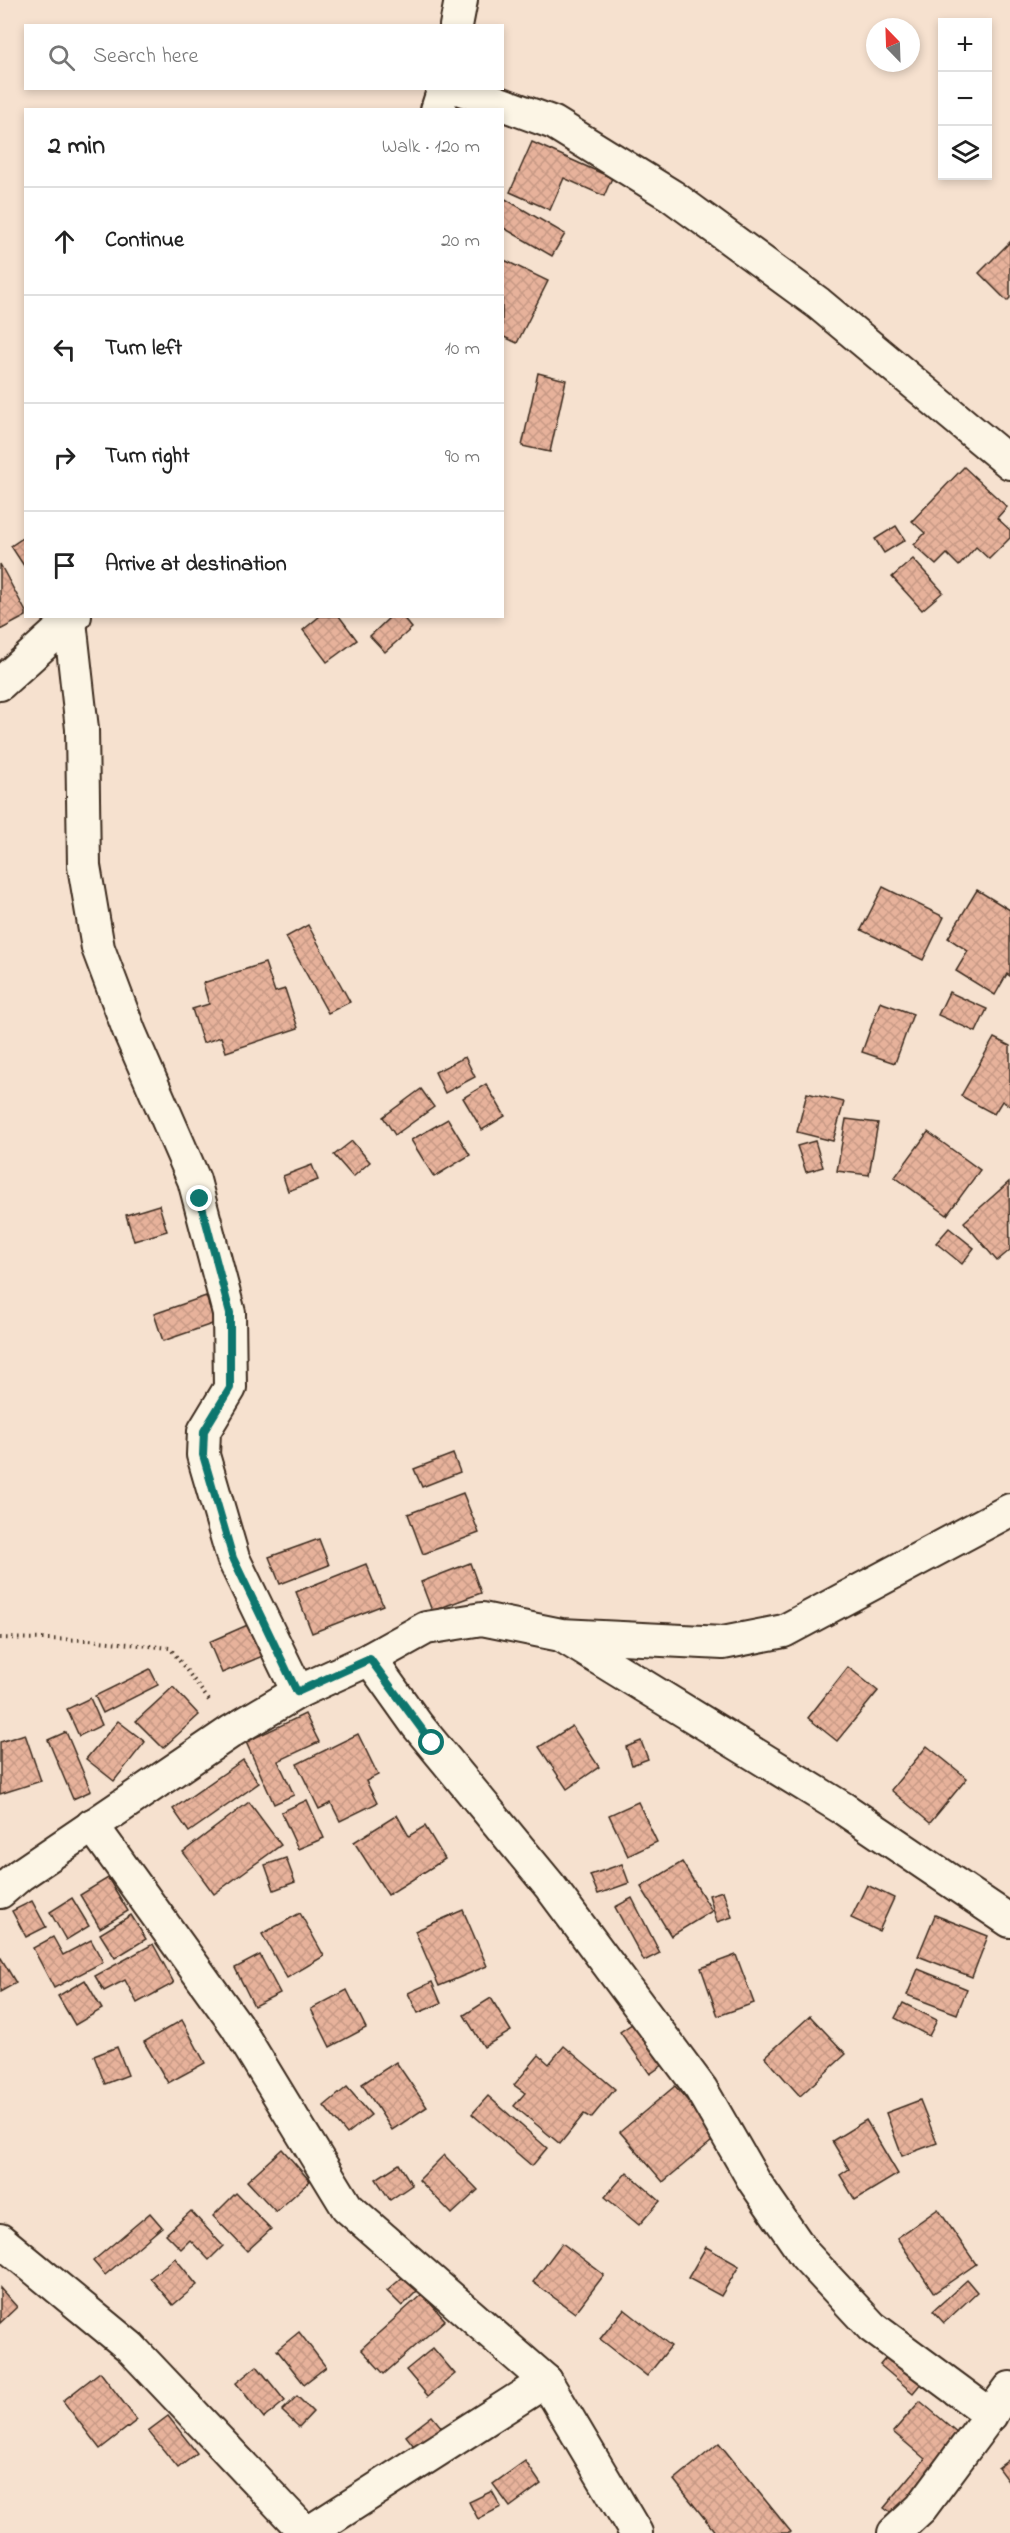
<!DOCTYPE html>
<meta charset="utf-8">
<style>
body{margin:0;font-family:"Indie Flower",sans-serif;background:#f2f2f2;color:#222}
.controls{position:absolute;right:18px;top:18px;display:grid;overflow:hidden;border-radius:0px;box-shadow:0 3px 9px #0003}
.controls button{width:54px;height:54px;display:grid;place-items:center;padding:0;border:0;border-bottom:2px solid #e0e0e0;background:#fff;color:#222;font:30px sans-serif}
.compass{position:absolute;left:866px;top:18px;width:54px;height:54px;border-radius:50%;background:#fff;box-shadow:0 3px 9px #0003;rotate:337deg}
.stop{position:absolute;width:18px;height:18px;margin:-14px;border:4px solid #0f766e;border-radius:50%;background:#fff}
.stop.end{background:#0f766e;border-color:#fff;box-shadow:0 2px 6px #0008}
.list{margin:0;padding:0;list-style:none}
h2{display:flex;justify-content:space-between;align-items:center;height:78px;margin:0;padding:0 24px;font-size:26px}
h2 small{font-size:20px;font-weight:400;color:#767676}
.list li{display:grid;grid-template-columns:39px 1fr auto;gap:18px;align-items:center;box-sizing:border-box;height:108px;padding:0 24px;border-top:2px solid #e0e0e0}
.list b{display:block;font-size:22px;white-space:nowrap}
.list em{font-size:20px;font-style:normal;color:#767676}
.icon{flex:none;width:33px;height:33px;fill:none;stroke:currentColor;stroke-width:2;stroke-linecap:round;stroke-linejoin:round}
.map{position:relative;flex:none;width:1010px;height:2533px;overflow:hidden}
.search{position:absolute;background:#fff;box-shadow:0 3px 9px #0003;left:24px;top:24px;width:480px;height:66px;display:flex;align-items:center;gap:15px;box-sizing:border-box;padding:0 21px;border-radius:0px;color:#767676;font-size:22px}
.panel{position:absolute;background:#fff;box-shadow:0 3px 9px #0003;left:24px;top:108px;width:480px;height:510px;border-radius:0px}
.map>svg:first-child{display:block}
.building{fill:url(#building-cross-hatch);stroke:#3b2a1e;stroke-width:1.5}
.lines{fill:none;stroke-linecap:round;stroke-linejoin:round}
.minor-casing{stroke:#3b2a1e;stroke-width:36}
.path{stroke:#3b2a1e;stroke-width:4;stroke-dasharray:1.5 4.5;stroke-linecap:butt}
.minor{stroke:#fcf5e5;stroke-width:32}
.route{stroke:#0f766e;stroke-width:8}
</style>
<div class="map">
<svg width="1010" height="2533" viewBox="0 0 1010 2533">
<defs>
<pattern id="building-cross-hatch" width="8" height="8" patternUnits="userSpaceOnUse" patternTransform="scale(1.5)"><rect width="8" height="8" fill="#e7b29b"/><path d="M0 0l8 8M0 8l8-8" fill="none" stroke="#c79985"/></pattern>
</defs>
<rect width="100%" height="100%" fill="#f6e1cf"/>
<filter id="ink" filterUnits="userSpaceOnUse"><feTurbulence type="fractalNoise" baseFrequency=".0167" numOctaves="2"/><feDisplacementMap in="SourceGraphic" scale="12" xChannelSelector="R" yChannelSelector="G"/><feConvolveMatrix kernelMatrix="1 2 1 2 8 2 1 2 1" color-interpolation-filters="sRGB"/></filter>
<g filter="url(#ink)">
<!-- building -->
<g class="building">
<polygon points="532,142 612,178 604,196 564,178 550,210 510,192"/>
<polygon points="502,197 565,234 552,256 502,227"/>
<polygon points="1010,242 1010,298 1007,301 979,273"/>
<polygon points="502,259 548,281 517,343 502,336"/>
<polygon points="538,373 566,380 550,452 522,446"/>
<polygon points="964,467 1007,507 997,518 1010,530 1010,538 989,559 976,547 959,566 947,554 936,565 914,545 925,533 912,521"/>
<polygon points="896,526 905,540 884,553 875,539"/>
<polygon points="26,536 26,569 11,546"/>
<polygon points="913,559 943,592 922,610 892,577"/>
<polygon points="0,564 26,612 26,616 0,630"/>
<polygon points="320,616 339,616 357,640 327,662 303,630"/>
<polygon points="391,616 402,616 412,628 385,652 370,636"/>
<polygon points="883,887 944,917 923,960 861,930"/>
<polygon points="977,890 1010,910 1010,976 1007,974 995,995 956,971 968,951 948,938"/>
<polygon points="308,925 350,1002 328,1013 286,937"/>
<polygon points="265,963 275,992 285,989 298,1028 226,1052 221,1037 203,1043 192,1009 209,1004 203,983"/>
<polygon points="949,992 987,1009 976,1032 938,1015"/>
<polygon points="880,1002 913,1014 895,1063 862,1052"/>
<polygon points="994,1038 1010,1046 1010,1106 1002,1101 994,1114 961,1096"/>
<polygon points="465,1057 475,1077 445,1093 435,1072"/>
<polygon points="486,1084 505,1116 482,1130 463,1098"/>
<polygon points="421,1089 434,1107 395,1135 383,1117"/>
<polygon points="807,1093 844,1102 833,1141 797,1132"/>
<polygon points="448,1119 470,1155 434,1177 411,1140"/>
<polygon points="846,1119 878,1123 869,1175 837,1171"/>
<polygon points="928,1132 980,1170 947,1215 895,1177"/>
<polygon points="352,1141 370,1162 353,1177 334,1155"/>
<polygon points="815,1141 823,1167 806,1172 797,1146"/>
<polygon points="312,1165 318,1180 288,1191 283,1176"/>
<polygon points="1009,1182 1010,1250 997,1261 964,1222"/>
<polygon points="159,1205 167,1231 134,1241 126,1215"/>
<polygon points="949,1228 974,1248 962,1264 936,1243"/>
<polygon points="206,1296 215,1323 163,1341 154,1314"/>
<polygon points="453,1454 460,1472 422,1487 414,1469"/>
<polygon points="463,1493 479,1533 423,1554 408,1514"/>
<polygon points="319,1539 329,1565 280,1584 269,1557"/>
<polygon points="470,1563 481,1593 432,1611 421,1582"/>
<polygon points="366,1564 383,1605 312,1633 296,1592"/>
<polygon points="252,1623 265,1655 222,1673 209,1642"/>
<polygon points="848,1667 878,1691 837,1741 808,1718"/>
<polygon points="150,1669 158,1685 103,1713 95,1696"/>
<polygon points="173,1687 199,1715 163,1748 136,1721"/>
<polygon points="90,1698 102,1725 79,1736 67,1709"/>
<polygon points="305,1714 319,1742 278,1761 294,1795 274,1804 246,1742"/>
<polygon points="118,1721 145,1742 114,1781 86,1759"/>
<polygon points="572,1726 599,1767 567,1789 539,1747"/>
<polygon points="66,1732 91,1791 73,1799 48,1740"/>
<polygon points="25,1734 41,1781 0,1794 0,1742"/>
<polygon points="358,1734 378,1775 366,1781 377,1803 340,1821 331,1803 319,1809 297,1764"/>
<polygon points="641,1741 648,1759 632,1765 626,1747"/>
<polygon points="927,1746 967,1778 930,1823 891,1790"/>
<polygon points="243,1760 259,1783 189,1832 173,1809"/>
<polygon points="307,1800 324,1838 298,1849 281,1812"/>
<polygon points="249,1802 281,1845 214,1894 183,1852"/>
<polygon points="638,1802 657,1842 628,1856 609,1815"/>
<polygon points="397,1815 409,1836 425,1826 445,1859 388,1895 354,1842"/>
<polygon points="286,1858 295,1882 274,1890 265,1865"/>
<polygon points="682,1862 712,1911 671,1936 641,1887"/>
<polygon points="622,1864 629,1883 598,1894 590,1875"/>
<polygon points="108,1878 128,1911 100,1928 80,1895"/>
<polygon points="867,1885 894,1898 879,1931 851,1918"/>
<polygon points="723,1891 732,1917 717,1922 709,1895"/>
<polygon points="72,1898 89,1926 66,1940 50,1912"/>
<polygon points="632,1898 660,1953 644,1961 615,1907"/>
<polygon points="32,1901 46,1927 26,1937 12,1911"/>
<polygon points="463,1910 487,1966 439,1986 415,1931"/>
<polygon points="300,1913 324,1956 287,1978 262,1934"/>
<polygon points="131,1915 146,1939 115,1958 100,1934"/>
<polygon points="935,1915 988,1936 972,1977 918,1956"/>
<polygon points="53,1937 63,1955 91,1940 103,1962 54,1988 33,1948"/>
<polygon points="153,1944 174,1983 137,2003 125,1980 104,1991 95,1976"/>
<polygon points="260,1955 280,1993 254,2006 235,1968"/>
<polygon points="736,1955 754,2003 718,2016 701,1968"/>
<polygon points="1,1958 16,1983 0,1992 0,1959"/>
<polygon points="918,1969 967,1989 957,2014 907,1995"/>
<polygon points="85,1980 102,2009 75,2025 58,1996"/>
<polygon points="432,1982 441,2003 418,2013 408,1993"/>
<polygon points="347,1990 366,2028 330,2047 311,2009"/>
<polygon points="491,1998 511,2031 484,2047 464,2015"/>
<polygon points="903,2003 937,2020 929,2036 895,2018"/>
<polygon points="644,2016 674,2057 650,2074 620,2032"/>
<polygon points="810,2016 846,2054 800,2096 765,2057"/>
<polygon points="182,2020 205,2063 168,2083 144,2042"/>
<polygon points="564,2046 615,2089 591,2118 584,2114 560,2144 514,2106 525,2093 514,2085 539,2055 549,2064"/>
<polygon points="117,2047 128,2075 105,2084 94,2056"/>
<polygon points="396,2062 427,2107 392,2130 362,2084"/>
<polygon points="675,2086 718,2136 663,2182 620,2132"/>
<polygon points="347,2087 371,2115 347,2134 324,2106"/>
<polygon points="488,2096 547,2148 532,2166 472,2114"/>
<polygon points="920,2100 937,2143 902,2156 886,2113"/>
<polygon points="866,2120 898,2174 855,2200 840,2175 849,2169 832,2141"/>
<polygon points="282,2149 310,2181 276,2212 247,2181"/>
<polygon points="444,2155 478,2190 452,2214 419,2180"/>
<polygon points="399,2164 412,2185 390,2200 376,2179"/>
<polygon points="627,2172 660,2201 639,2225 605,2197"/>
<polygon points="236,2193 271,2229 247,2251 213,2216"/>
<polygon points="938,2209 976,2264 934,2293 897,2238"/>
<polygon points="191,2211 223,2246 209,2260 190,2240 181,2249 166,2234"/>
<polygon points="150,2213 162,2227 105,2275 93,2261"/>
<polygon points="562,2243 604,2275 575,2313 533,2282"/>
<polygon points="706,2247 739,2266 721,2296 688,2278"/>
<polygon points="175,2258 197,2285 173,2305 150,2278"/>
<polygon points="404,2276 418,2290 402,2306 387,2291"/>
<polygon points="967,2280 977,2292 944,2323 933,2311"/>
<polygon points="0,2288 17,2307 0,2323"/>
<polygon points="422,2294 445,2320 384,2374 361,2349"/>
<polygon points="624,2309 671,2346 647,2376 600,2339"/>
<polygon points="299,2332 326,2367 304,2384 277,2350"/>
<polygon points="433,2348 455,2374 428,2396 406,2370"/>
<polygon points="893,2349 926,2377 913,2393 880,2365"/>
<polygon points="257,2366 285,2401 264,2418 236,2383"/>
<polygon points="100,2372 137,2420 100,2449 63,2401"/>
<polygon points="297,2396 313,2412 299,2427 282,2411"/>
<polygon points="920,2401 965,2439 897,2518 884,2508 925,2459 893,2432"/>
<polygon points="168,2416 197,2453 178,2468 148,2431"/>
<polygon points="432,2416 447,2434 420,2454 406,2436"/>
<polygon points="719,2443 791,2532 790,2533 716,2533 674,2480"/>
<polygon points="1010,2459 1010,2484 998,2468"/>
<polygon points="525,2461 541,2484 510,2507 493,2484"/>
<polygon points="492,2491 501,2507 478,2519 469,2502"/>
</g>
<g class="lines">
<defs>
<g id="minor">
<polyline points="456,26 461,0"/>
<polyline points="458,88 554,123 672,196 818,303 1010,463"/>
<polyline points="437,110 444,88"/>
<polyline points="70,621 82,729 84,866 98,948 130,1033 194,1180 229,1313 230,1388 204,1431 203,1455 233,1558 298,1692"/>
<polyline points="0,684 75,616"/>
<polyline points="564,1637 844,1809 1010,1921"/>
<polyline points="370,1659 417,1725 549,1885 701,2089 754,2181 805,2255 872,2327 991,2415"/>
<polyline points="92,1825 236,2025 347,2207 546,2381 636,2533"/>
<polyline points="0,1892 20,1875 232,1731 298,1692 370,1659 426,1628 482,1619 561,1635 723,1643 784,1631 1010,1510"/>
<polyline points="0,2240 130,2347 306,2533"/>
<polyline points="308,2533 546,2381"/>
<polyline points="894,2533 921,2508 1010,2388"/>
</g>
</defs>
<!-- minor casing -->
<use href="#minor" class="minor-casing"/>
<!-- path -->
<polyline class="path" points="0,1638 89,1640 170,1648 211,1703"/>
<!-- minor -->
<use href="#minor" class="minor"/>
</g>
</g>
<g class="lines" filter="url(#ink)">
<!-- route -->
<polyline class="route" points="200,1199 230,1313 230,1388 204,1431 203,1455 233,1558 297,1692 370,1659 432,1743"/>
</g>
</svg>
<div class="controls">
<button>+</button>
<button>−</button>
<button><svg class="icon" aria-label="layers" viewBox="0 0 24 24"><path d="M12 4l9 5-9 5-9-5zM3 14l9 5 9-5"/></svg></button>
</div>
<svg class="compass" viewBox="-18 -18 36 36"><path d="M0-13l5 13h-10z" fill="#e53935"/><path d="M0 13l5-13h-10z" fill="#767676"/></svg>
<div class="stop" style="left:432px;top:1743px"></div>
<div class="stop end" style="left:200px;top:1199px"></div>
<div class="search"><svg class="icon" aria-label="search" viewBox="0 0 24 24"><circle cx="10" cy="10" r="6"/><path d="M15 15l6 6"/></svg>Search here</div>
<section class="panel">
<h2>2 min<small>Walk · 120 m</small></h2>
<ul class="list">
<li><svg class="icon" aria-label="ahead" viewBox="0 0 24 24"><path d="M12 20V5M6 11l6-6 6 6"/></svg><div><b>Continue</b></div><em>20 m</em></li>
<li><svg class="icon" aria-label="left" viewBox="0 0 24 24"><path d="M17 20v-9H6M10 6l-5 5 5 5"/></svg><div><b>Turn left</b></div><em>10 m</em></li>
<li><svg class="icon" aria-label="right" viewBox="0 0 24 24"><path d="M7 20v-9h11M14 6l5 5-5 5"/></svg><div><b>Turn right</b></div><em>90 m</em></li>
<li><svg class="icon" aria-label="arrive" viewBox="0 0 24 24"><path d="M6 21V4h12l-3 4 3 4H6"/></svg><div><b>Arrive at destination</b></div></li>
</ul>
</section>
</div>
